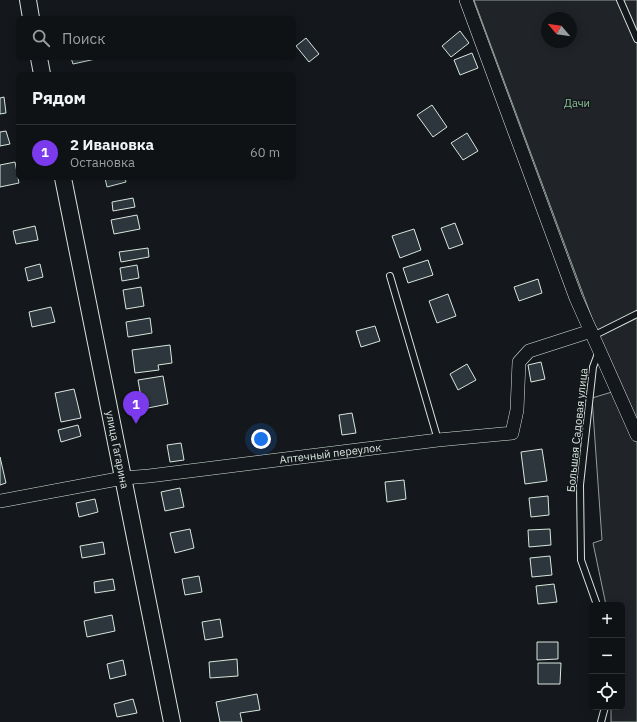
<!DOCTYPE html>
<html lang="ru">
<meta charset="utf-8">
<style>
body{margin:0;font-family:"IBM Plex Sans",sans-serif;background:#181b1e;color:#f1f3f6}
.controls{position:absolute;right:12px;bottom:12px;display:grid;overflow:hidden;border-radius:6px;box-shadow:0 2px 10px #0003}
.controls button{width:36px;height:36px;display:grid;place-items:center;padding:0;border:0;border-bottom:1px solid #2f3234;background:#0f1215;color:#f1f3f6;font:20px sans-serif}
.compass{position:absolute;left:541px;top:12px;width:36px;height:36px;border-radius:50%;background:#0f1215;box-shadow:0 2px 10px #0003;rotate:299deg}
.you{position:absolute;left:261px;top:439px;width:14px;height:14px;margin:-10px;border:3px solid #fff;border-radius:50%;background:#1a73e8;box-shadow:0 0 0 6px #1a73e833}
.badge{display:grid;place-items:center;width:26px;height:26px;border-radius:50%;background:#7c3aed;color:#fff;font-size:13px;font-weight:700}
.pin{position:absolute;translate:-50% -33px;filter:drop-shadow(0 1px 2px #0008)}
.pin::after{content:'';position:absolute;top:21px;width:14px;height:12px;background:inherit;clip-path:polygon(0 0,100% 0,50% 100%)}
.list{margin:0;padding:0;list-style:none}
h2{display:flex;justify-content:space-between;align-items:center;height:52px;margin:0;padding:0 16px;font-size:17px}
h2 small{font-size:13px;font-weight:400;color:#9b9ea0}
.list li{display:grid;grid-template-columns:26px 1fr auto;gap:12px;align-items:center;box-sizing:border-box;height:56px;padding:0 16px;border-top:1px solid #2f3234}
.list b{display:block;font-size:15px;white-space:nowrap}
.list p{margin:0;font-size:13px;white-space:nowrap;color:#9b9ea0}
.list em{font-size:13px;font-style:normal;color:#9b9ea0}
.icon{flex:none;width:22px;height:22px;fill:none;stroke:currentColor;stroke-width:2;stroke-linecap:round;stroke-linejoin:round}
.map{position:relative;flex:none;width:637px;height:722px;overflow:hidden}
.search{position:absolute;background:#0f1215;box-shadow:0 2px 10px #0003;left:16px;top:16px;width:280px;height:44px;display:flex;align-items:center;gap:10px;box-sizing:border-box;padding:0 14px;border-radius:6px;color:#9b9ea0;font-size:15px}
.panel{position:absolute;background:#0f1215;box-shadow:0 2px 10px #0003;left:16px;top:72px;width:280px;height:108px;border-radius:6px}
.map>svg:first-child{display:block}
.green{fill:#202428;stroke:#939e99;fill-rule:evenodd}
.building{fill:#2c363c;stroke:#d8e6dc}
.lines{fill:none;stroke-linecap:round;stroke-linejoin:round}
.service-casing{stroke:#d8e6dc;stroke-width:8}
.minor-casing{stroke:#d8e6dc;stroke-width:14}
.tertiary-casing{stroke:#d8e6dc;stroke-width:18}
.service{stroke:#14181c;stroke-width:6}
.minor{stroke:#14181c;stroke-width:13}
.tertiary{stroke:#14181c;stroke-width:16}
.labels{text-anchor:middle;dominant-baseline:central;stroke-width:3;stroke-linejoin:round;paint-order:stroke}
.park-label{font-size:11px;fill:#8ac095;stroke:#14181c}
.street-label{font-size:11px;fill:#d8e6dc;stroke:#14181c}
</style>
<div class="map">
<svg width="637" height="722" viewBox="0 0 637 722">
<rect width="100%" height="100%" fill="#14181c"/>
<!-- green -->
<path class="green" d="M474,0H637V722H611V707H622V605H606L593,543L602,540L592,398L622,389L596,329ZM547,18H571V42H547Z"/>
<!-- building -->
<g class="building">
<polygon points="460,31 469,43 451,57 442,46"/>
<polygon points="306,38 319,54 309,62 296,46"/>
<polygon points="472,53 478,68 460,75 454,60"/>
<polygon points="71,58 100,58 73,64"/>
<polygon points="4,97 6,113 0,114 0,98"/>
<polygon points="432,105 447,127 433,137 417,115"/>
<polygon points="6,131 10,144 0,146 0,132"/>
<polygon points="467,133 478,151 463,160 451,143"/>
<polygon points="15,162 19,183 0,187 0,165"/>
<polygon points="105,178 125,178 126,182 107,187"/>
<polygon points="133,198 135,207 113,211 112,202"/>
<polygon points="137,215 140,229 114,234 111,220"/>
<polygon points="455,223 463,244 449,249 441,228"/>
<polygon points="35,226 38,240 16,244 13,231"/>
<polygon points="414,229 421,250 400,258 392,236"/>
<polygon points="148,248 149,257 121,262 119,252"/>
<polygon points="428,260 433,275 408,283 403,268"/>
<polygon points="40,264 43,277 28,281 25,268"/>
<polygon points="137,265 139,278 122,281 120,268"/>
<polygon points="538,279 542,293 519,301 514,287"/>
<polygon points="141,287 144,306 126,309 123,290"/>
<polygon points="448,294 456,316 437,323 429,301"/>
<polygon points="51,307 55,322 32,327 29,312"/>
<polygon points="150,318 152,333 128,337 126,322"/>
<polygon points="375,326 380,341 361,347 356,331"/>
<polygon points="170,345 172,363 158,365 159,370 135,373 132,350"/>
<polygon points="541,362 545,379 531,382 528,365"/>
<polygon points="467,364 476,380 458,390 450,374"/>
<polygon points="163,376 168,404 143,409 138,380"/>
<polygon points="74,389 81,418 61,422 55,393"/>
<polygon points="352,413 356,433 342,435 339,415"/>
<polygon points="78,425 81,436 61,442 58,430"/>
<polygon points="181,443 184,460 170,462 167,445"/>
<polygon points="542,449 547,481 525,484 521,452"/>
<polygon points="0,457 6,483 0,485"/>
<polygon points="404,480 406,499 387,502 385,482"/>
<polygon points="180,488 184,507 165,511 161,492"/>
<polygon points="548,496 549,515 531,517 529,498"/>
<polygon points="95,499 98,512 79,517 76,503"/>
<polygon points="190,529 194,548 175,553 170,533"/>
<polygon points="550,529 551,545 529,547 528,530"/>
<polygon points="103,542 105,554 82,558 80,546"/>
<polygon points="550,556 552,575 532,577 530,558"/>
<polygon points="199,576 202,592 185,595 182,579"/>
<polygon points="113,579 115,590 95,593 94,582"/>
<polygon points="554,584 557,602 538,604 536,586"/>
<polygon points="112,615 115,631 87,637 84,621"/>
<polygon points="220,619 223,637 205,640 202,622"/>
<polygon points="537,642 558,642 558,659 537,660"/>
<polygon points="237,659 238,676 210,678 209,662"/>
<polygon points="123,660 126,675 110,679 107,664"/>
<polygon points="538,663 561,663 560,684 538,684"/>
<polygon points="257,694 260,710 240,713 242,722 220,722 216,702"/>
<polygon points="133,699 137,713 117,717 114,704"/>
</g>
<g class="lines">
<defs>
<g id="service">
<polyline points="620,0 637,39"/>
<polyline points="390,276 438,440"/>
<polyline points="593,336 637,314"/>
<polyline points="597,605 581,560 580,485 593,367 599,351"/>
<polyline points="601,722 605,707"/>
</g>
<g id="minor">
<polyline points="466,0 576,298 637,435"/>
<path id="s1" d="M0,501L123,478L149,476L438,440L512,433L517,410L519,362L529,351L591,331"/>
</g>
<g id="tertiary">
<polyline points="28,0 31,18"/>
<polyline points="39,58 42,74"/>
<path id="s2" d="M63,178L172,722"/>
</g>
</defs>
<!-- service casing -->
<use href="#service" class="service-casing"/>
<!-- minor casing -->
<use href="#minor" class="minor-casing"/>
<!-- tertiary casing -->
<use href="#tertiary" class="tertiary-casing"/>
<!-- service -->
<use href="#service" class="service"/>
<!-- minor -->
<use href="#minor" class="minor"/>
<!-- tertiary -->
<use href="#tertiary" class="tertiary"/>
</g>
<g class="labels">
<!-- park labels -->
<g class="park-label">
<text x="577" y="103">Дачи</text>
</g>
<!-- street labels -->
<g class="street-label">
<text transform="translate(577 430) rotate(-84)">Большая Садовая улица</text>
<text stroke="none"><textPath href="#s2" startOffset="277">улица Гагарина</textPath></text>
<text stroke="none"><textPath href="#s1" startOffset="334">Аптечный переулок</textPath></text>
</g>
</g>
</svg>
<div class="controls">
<button>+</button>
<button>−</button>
<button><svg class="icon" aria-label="locate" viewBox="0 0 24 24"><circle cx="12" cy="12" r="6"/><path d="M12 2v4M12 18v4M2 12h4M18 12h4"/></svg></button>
</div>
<svg class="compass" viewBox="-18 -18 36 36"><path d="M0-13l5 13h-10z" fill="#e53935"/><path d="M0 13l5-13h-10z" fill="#9b9ea0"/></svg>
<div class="you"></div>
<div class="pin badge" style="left:136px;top:424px">1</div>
<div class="search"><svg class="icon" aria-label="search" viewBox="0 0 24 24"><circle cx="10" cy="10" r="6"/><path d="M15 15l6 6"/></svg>Поиск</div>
<section class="panel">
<h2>Рядом<small></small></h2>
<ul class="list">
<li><span class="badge">1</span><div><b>2 Ивановка</b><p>Остановка</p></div><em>60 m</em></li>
</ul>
</section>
</div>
